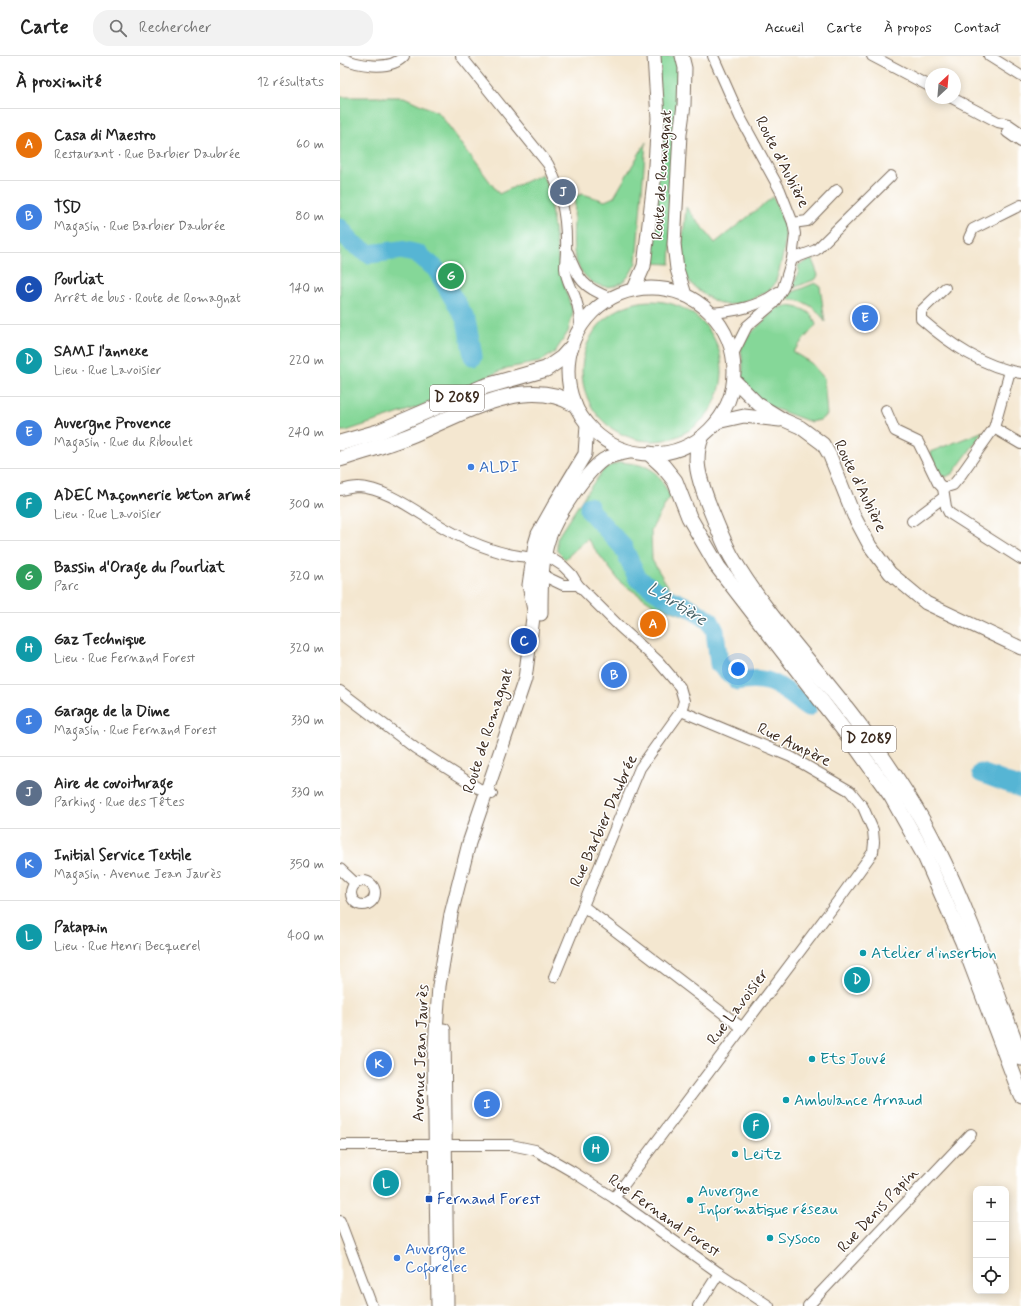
<!DOCTYPE html>
<html lang="fr">
<meta charset="utf-8">
<style>
body{margin:0;font-family:Mynerve,sans-serif;background:#f2f2f2;color:#222}
.controls{position:absolute;right:12px;bottom:12px;display:grid;overflow:hidden;border-radius:8px;box-shadow:0 2px 10px #0003}
.controls button{width:36px;height:36px;display:grid;place-items:center;padding:0;border:0;border-bottom:1px solid #e0e0e0;background:#fff;color:#222;font:20px sans-serif}
.compass{position:absolute;left:585px;top:12px;width:36px;height:36px;border-radius:50%;background:#fff;box-shadow:0 2px 10px #0003;rotate:26deg}
.you{position:absolute;left:398px;top:613px;width:14px;height:14px;margin:-10px;border:3px solid #fff;border-radius:50%;background:#1a73e8;box-shadow:0 0 0 6px #1a73e833}
.badge{display:grid;place-items:center;width:26px;height:26px;border-radius:50%;background:#ea580c;color:#fff;font-size:13px;font-weight:700}
.pin{position:absolute;translate:-50% -50%;border:2px solid #fff;box-shadow:0 1px 4px #0006}
.list{margin:0;padding:0;list-style:none}
h2{display:flex;justify-content:space-between;align-items:center;height:52px;margin:0;padding:0 16px;font-size:17px}
h2 small{font-size:13px;font-weight:400;color:#767676}
.list li{display:grid;grid-template-columns:26px 1fr auto;gap:12px;align-items:center;box-sizing:border-box;height:72px;padding:0 16px;border-top:1px solid #e0e0e0}
.list b{display:block;font-size:15px;white-space:nowrap}
.list p{margin:0;font-size:13px;white-space:nowrap;color:#767676}
.list em{font-size:13px;font-style:normal;color:#767676}
.icon{flex:none;width:22px;height:22px;fill:none;stroke:currentColor;stroke-width:2;stroke-linecap:round;stroke-linejoin:round}
.map{position:relative;flex:none;width:681px;height:1250px;overflow:hidden}
header{display:flex;align-items:center;gap:24px;box-sizing:border-box;height:56px;padding:0 20px;background:#fff;border-bottom:1px solid #e0e0e0}
header strong{font-size:19px}
nav{display:flex;gap:22px;margin-inline-start:auto;font-size:14px}
.search{width:280px;height:36px;background:#f2f2f2;display:flex;align-items:center;gap:10px;box-sizing:border-box;padding:0 14px;border-radius:16px;color:#767676;font-size:15px}
main{display:flex}
aside{flex:1;background:#fff}
.map>svg:first-child{display:block}
.green{fill:#85d798;stroke:#60805b}
.lines{fill:none;stroke-linecap:round;stroke-linejoin:round}
.river{stroke:#56b5d4;stroke-width:19}
.minor-casing{stroke:#7c6c5c;stroke-width:12}
.major-casing{stroke:#7c6c5c;stroke-width:15}
.highway-casing{stroke:#7c6c5c;stroke-width:17}
.minor{stroke:#fff;stroke-width:10}
.major{stroke:#fff;stroke-width:13}
.highway{stroke:#fff;stroke-width:15}
.shop-dot{fill:#3f7fe0;stroke:#fff;stroke-width:1.5}
.culture-dot{fill:#0f9aa8;stroke:#fff;stroke-width:1.5}
.transit-dot{fill:#1a4fb4;stroke:#fff;stroke-width:1.5}
.labels{text-anchor:middle;dominant-baseline:central;stroke-width:3;stroke-linejoin:round;paint-order:stroke}
.shield{fill:#fff;stroke:#766a62;stroke-width:1}
.shield-label{font-size:15px;font-weight:bold;fill:#3b2a1e}
.street-label{font-size:16px;fill:#3b2a1e;stroke:#fff}
.shop-label{font-size:16px;fill:#366cbe;stroke:#fff;text-anchor:start}
.culture-label{font-size:16px;fill:#0d838f;stroke:#fff;text-anchor:start}
.transit-label{font-size:16px;fill:#164399;stroke:#fff;text-anchor:start}
.water-label{font-size:17px;font-style:italic;fill:#466267;stroke:#fff}
</style>
<header>
<strong>Carte</strong>
<div class="search"><svg class="icon" aria-label="search" viewBox="0 0 24 24"><circle cx="10" cy="10" r="6"/><path d="M15 15l6 6"/></svg>Rechercher</div>
<nav><a>Accueil</a><a>Carte</a><a>À propos</a><a>Contact</a></nav>
</header>
<main>
<aside>
<h2>À proximité<small>12 résultats</small></h2>
<ul class="list">
<li><span class="badge" style="background:#e8710a">A</span><div><b>Casa di Maestro</b><p>Restaurant · Rue Barbier Daubrée</p></div><em>60 m</em></li>
<li><span class="badge" style="background:#3f7fe0">B</span><div><b>TSD</b><p>Magasin · Rue Barbier Daubrée</p></div><em>80 m</em></li>
<li><span class="badge" style="background:#1a4fb4">C</span><div><b>Pourliat</b><p>Arrêt de bus · Route de Romagnat</p></div><em>140 m</em></li>
<li><span class="badge" style="background:#0f9aa8">D</span><div><b>SAMI l'annexe</b><p>Lieu · Rue Lavoisier</p></div><em>220 m</em></li>
<li><span class="badge" style="background:#3f7fe0">E</span><div><b>Auvergne Provence</b><p>Magasin · Rue du Riboulet</p></div><em>240 m</em></li>
<li><span class="badge" style="background:#0f9aa8">F</span><div><b>ADEC Maçonnerie beton armé</b><p>Lieu · Rue Lavoisier</p></div><em>300 m</em></li>
<li><span class="badge" style="background:#2e9e5b">G</span><div><b>Bassin d'Orage du Pourliat</b><p>Parc</p></div><em>320 m</em></li>
<li><span class="badge" style="background:#0f9aa8">H</span><div><b>Gaz Technique</b><p>Lieu · Rue Fernand Forest</p></div><em>320 m</em></li>
<li><span class="badge" style="background:#3f7fe0">I</span><div><b>Garage de la Dime</b><p>Magasin · Rue Fernand Forest</p></div><em>330 m</em></li>
<li><span class="badge" style="background:#5c6f8a">J</span><div><b>Aire de covoiturage</b><p>Parking · Rue des Têtes</p></div><em>330 m</em></li>
<li><span class="badge" style="background:#3f7fe0">K</span><div><b>Initial Service Textile</b><p>Magasin · Avenue Jean Jaurès</p></div><em>350 m</em></li>
<li><span class="badge" style="background:#0f9aa8">L</span><div><b>Patapain</b><p>Lieu · Rue Henri Becquerel</p></div><em>400 m</em></li>
</ul>
</aside>
<div class="map">
<svg width="681" height="1250" viewBox="0 0 681 1250">
<rect width="100%" height="100%" fill="#fff"/>
<filter id="ink" filterUnits="userSpaceOnUse"><feTurbulence type="fractalNoise" baseFrequency=".025" numOctaves="2"/><feDisplacementMap in="SourceGraphic" scale="8" xChannelSelector="R" yChannelSelector="G"/><feConvolveMatrix kernelMatrix="1 2 1 2 8 2 1 2 1" color-interpolation-filters="sRGB"/></filter>
<filter id="wash" filterUnits="userSpaceOnUse"><feTurbulence type="fractalNoise" baseFrequency=".012" numOctaves="4" result="noise"/><feDisplacementMap in="SourceGraphic" scale="16" xChannelSelector="R" yChannelSelector="G"/><feGaussianBlur stdDeviation="0.9" result="paint"/><feColorMatrix in="noise" values="0 0 0 0 0 0 0 0 0 0 0 0 0 0 0 0 0 1.4 0 .05"/><feComposite in="paint" operator="in"/></filter>
<g filter="url(#wash)">
<rect width="100%" height="100%" fill="#f4e7d0"/>
<!-- green -->
<g class="green">
<polygon points="320,0 337,0 340,22 330,208 310,207"/>
<polygon points="0,41 64,41 99,57 159,138 202,118 208,131 219,208 225,233 233,256 228,276 215,296 200,306 167,312 78,351 6,375 0,375"/>
<path d="M306,86L296,207C293,212 290,219 286,223C264,243 237,221 234,196C232,178 235,159 235,140L243,138L265,145L274,141Z"/>
<path d="M433,141C438,152 443,163 445,175C447,185 439,219 434,229C429,238 392,252 382,248C372,245 350,230 346,221C338,200 345,172 346,151L375,187Z"/>
<polygon points="472,203 478,219 476,223 453,232 459,214 458,209"/>
<path d="M475,227L480,230L485,266C477,251 464,244 447,243L453,236Z"/>
<circle cx="312" cy="315" r="70"/>
<path d="M446,250C459,251 473,254 476,269L453,296L471,307L484,322L487,359L480,364L471,366L422,348L402,325L403,310L401,293L409,279L437,252Z"/>
<polygon points="644,375 613,417 606,421 599,418 590,396"/>
<path d="M280,406C312,410 315,411 330,440L311,474L312,504L346,560L314,549L281,527L247,483L225,503L217,495V482L249,433L265,412Z"/>
</g>
<g class="lines">
<!-- river -->
<g class="river">
<polyline points="0,172 13,188 29,198 61,194 78,198 96,213 126,264 133,300"/>
<path d="M249,450V454L283,491L298,523L327,542L350,552L370,565L375,575L379,608L398,625C433,619 441,632 468,651"/>
<polyline points="641,717 681,732"/>
</g>
</g>
</g>
<g filter="url(#ink)">
<g class="lines">
<defs>
<g id="minor">
<path d="M121,0L208,108C222,135 227,164 226,194C226,200 225,206 225,212C226,225 233,233 236,244C239,253 240,262 240,271"/>
<polyline points="373,0 400,61 440,134 453,167 455,178 452,203 443,232 433,248 407,270 393,298"/>
<polyline points="532,0 591,31"/>
<polyline points="649,0 681,20"/>
<path d="M0,1C16,9 50,16 64,0"/>
<polyline points="612,42 658,66 668,68 681,77"/>
<polyline points="667,76 681,86"/>
<polyline points="453,167 467,165 497,134"/>
<polyline points="629,182 633,173 681,149"/>
<path d="M228,197C238,223 243,232 271,242"/>
<polyline points="452,203 476,194 551,120"/>
<path d="M605,232L581,255V263C610,288 643,311 681,317"/>
<path d="M371,257C396,255 418,251 438,236"/>
<polyline points="546,354 555,375 578,386 598,427 603,432 606,451 609,457 681,503"/>
<polyline points="654,372 681,388"/>
<polyline points="603,432 613,429 618,423 654,372 670,315"/>
<path d="M0,434C6,433 12,431 18,431C48,432 80,459 106,473C129,486 152,496 179,500C190,501 196,504 206,499L223,510L232,519L238,529L280,571L318,605L340,631L344,645L341,655L300,712L243,850L401,971"/>
<polyline points="572,465 604,441"/>
<polyline points="200,514 202,519 223,529 238,529"/>
<polyline points="0,635 75,692 138,732 152,738"/>
<polyline points="0,813 15,827"/>
<circle cx="23" cy="837" r="12"/>
<polyline points="214,921 243,850"/>
<polyline points="0,1089 171,1089 195,1094 233,1116 274,1142 379,1217 429,1250"/>
<polyline points="274,1142 497,846 533,796 534,786 533,774 523,751 510,735 451,701 341,655"/>
<polyline points="0,1165 32,1250"/>
<polyline points="358,1250 379,1217"/>
<polyline points="468,1250 631,1078"/>
</g>
<g id="major">
<polyline points="342,0 345,12 344,49 340,78 334,188 337,213 345,239"/>
<circle cx="311" cy="315" r="83"/>
<polyline points="294,233 304,210 314,125 318,62 314,0"/>
<polyline points="394,324 418,348 444,364 460,371 483,388 490,400 514,460 530,490 550,517 586,547 681,592"/>
<polyline points="377,366 404,360 440,364"/>
<path d="M201,558C201,533 201,506 209,482C216,461 245,417 263,404C271,399 281,398 290,396"/>
<polyline points="104,974 107,1250"/>
<polyline points="98,1250 94,1006 99,930 111,858 129,787 185,623 194,554 189,529 195,488 198,478 216,446 245,398 247,369"/>
</g>
<g id="highway">
<path d="M361,382C352,405 360,425 368,447C375,465 382,483 391,500C426,561 478,613 520,670C547,707 576,749 596,790C630,858 654,931 681,1002"/>
<polyline points="0,387 38,376 143,331 206,313 222,302 231,292"/>
<polyline points="310,398 323,410 335,425 349,461 378,511 510,682 552,741 585,800 623,886 681,1039"/>
<path d="M0,403C21,396 43,390 64,382C114,363 182,317 234,348"/>
</g>
</defs>
<!-- minor casing -->
<use href="#minor" class="minor-casing"/>
<!-- major casing -->
<use href="#major" class="major-casing"/>
<!-- highway casing -->
<use href="#highway" class="highway-casing"/>
<!-- minor -->
<use href="#minor" class="minor"/>
<!-- major -->
<use href="#major" class="major"/>
<!-- highway -->
<use href="#highway" class="highway"/>
</g>
</g>
<!-- markers -->
<g class="shop-dot">
<circle cx="131" cy="411" r="4"/>
<circle cx="57" cy="1202" r="4"/>
</g>
<g class="culture-dot">
<circle cx="523" cy="897" r="4"/>
<circle cx="472" cy="1003" r="4"/>
<circle cx="446" cy="1044" r="4"/>
<circle cx="395" cy="1098" r="4"/>
<circle cx="350" cy="1144" r="4"/>
<circle cx="430" cy="1182" r="4"/>
</g>
<rect class="transit-dot" x="85" y="1139" width="8" height="8" rx="2"/>
<g class="labels">
<!-- shield labels -->
<g class="shield">
<rect x="90" y="329" width="54" height="26" rx="3"/>
<rect x="502" y="670" width="54" height="26" rx="3"/>
</g>
<g class="shield-label">
<text x="117" y="342">D 2089</text>
<text x="529" y="683">D 2089</text>
</g>
<!-- street labels -->
<g class="street-label">
<text transform="translate(442 106) rotate(63)">Route d'Aubière</text>
<text transform="translate(322 119) rotate(-86)">Route de Romagnat</text>
<text transform="translate(520 430) rotate(64)">Route d'Aubière</text>
<text transform="translate(148 675) rotate(-72)">Route de Romagnat</text>
<text transform="translate(454 689) rotate(26)">Rue Ampère</text>
<text transform="translate(264 765) rotate(-66)">Rue Barbier Daubrée</text>
<text transform="translate(398 951) rotate(-53)">Rue Lavoisier</text>
<text transform="translate(81 997) rotate(-88)">Avenue Jean Jaurès</text>
<text transform="translate(538 1154) rotate(-47)">Rue Denis Papin</text>
<text transform="translate(324 1160) rotate(35)">Rue Fernand Forest</text>
</g>
<!-- shop labels -->
<g class="shop-label">
<text x="139" y="411">ALDI</text>
<text x="65" y="1193">Auvergne<tspan x="65" dy="18">Coforelec</tspan></text>
</g>
<!-- culture labels -->
<g class="culture-label">
<text x="531" y="897">Atelier d'insertion</text>
<text x="480" y="1003">Ets Jouvé</text>
<text x="454" y="1044">Ambulance Arnaud</text>
<text x="403" y="1098">Leitz</text>
<text x="358" y="1135">Auvergne<tspan x="358" dy="18">Informatique réseau</tspan></text>
<text x="438" y="1182">Sysoco</text>
</g>
<!-- transit labels -->
<g class="transit-label">
<text x="97" y="1143">Fernand Forest</text>
</g>
<!-- water labels -->
<g class="water-label">
<text transform="translate(337 548) rotate(32)">L'Artière</text>
</g>
</g>
</svg>
<div class="controls">
<button>+</button>
<button>−</button>
<button><svg class="icon" aria-label="locate" viewBox="0 0 24 24"><circle cx="12" cy="12" r="6"/><path d="M12 2v4M12 18v4M2 12h4M18 12h4"/></svg></button>
</div>
<svg class="compass" viewBox="-18 -18 36 36"><path d="M0-13l5 13h-10z" fill="#e53935"/><path d="M0 13l5-13h-10z" fill="#767676"/></svg>
<div class="you"></div>
<div class="pin badge" style="left:313px;top:568px;background:#e8710a">A</div>
<div class="pin badge" style="left:274px;top:619px;background:#3f7fe0">B</div>
<div class="pin badge" style="left:184px;top:585px;background:#1a4fb4">C</div>
<div class="pin badge" style="left:517px;top:924px;background:#0f9aa8">D</div>
<div class="pin badge" style="left:525px;top:262px;background:#3f7fe0">E</div>
<div class="pin badge" style="left:416px;top:1070px;background:#0f9aa8">F</div>
<div class="pin badge" style="left:111px;top:220px;background:#2e9e5b">G</div>
<div class="pin badge" style="left:256px;top:1093px;background:#0f9aa8">H</div>
<div class="pin badge" style="left:147px;top:1048px;background:#3f7fe0">I</div>
<div class="pin badge" style="left:223px;top:136px;background:#5c6f8a">J</div>
<div class="pin badge" style="left:39px;top:1008px;background:#3f7fe0">K</div>
<div class="pin badge" style="left:46px;top:1127px;background:#0f9aa8">L</div>
</div>
</main>
